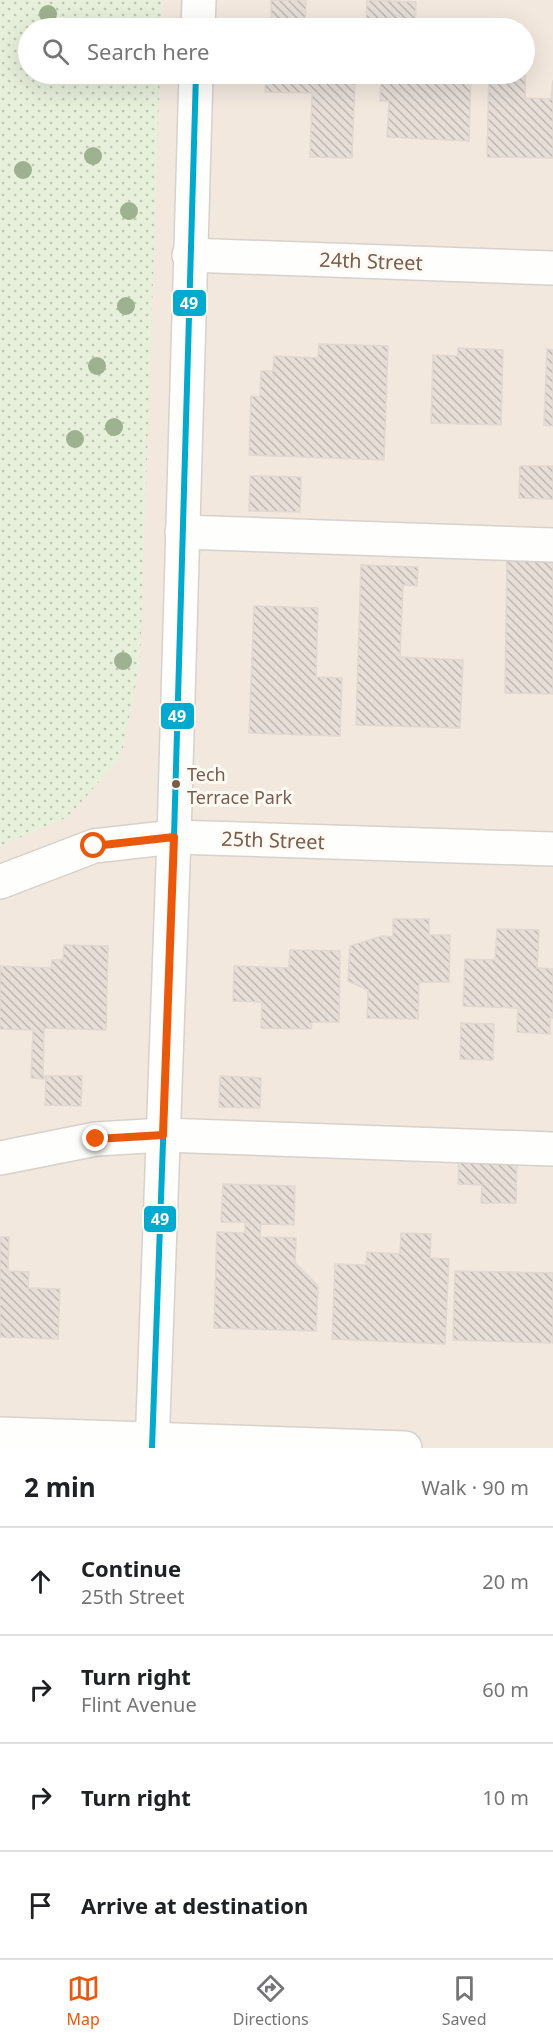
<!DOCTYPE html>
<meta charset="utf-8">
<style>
body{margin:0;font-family:"Noto Sans",sans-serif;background:#f2f2f2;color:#202124}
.stop{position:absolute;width:18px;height:18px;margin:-14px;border:4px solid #ea580c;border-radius:50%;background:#fff}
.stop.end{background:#ea580c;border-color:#fff;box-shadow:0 2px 6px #0008}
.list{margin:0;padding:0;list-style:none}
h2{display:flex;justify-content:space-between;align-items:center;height:78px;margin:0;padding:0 24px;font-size:26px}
h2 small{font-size:20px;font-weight:400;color:#757577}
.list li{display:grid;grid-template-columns:39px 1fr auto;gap:18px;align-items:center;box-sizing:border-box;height:108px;padding:0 24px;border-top:2px solid #e0e0e0}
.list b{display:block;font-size:22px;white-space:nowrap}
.list p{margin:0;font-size:20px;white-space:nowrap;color:#757577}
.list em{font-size:20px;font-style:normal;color:#757577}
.icon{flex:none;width:33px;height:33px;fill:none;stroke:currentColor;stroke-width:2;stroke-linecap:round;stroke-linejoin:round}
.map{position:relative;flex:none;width:553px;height:1448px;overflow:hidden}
.search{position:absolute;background:#fff;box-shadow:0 6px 24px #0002;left:18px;right:18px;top:18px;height:66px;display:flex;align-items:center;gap:15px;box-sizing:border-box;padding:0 21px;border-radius:33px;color:#757577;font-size:22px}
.sheet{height:510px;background:#fff}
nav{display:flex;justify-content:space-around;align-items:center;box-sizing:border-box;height:84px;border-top:2px solid #e0e0e0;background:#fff;font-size:16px;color:#757577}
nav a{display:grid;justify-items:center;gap:3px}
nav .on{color:#ea580c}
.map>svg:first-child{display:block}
.residential{fill:#f2e8de;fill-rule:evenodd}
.park{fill:url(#park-dots)}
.building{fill:url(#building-back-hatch);stroke:#e2d8d2;stroke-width:1.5}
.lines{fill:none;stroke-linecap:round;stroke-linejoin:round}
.minor-casing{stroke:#d7d1cb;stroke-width:36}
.minor{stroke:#fefefd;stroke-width:33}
.bus-1-casing{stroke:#fffaf3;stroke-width:10}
.bus-1{stroke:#00a9ce;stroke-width:6}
.tree{fill:#9eb190}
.route{stroke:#ea580c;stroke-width:8}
.bus-dot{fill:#7a5c4d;stroke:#fffaf3;stroke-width:2}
.labels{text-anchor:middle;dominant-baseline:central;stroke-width:6;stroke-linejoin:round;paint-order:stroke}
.bus-label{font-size:18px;fill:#7a5c4d;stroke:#fffaf3;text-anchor:start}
.street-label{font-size:20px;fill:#7a5c4d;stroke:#fffaf3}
.line-badge{stroke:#fffaf3;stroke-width:2}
.badge-label{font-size:16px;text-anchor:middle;font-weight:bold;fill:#fff}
</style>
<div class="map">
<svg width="553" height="1448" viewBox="0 0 553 1448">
<defs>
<pattern id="park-dots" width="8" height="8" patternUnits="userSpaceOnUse" patternTransform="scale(1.5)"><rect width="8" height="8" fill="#e7f0db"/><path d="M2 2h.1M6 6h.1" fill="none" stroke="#c0c6b4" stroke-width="1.8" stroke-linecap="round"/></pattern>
<pattern id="building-back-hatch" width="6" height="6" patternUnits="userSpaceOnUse" patternTransform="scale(1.5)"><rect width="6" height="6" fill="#e6ded7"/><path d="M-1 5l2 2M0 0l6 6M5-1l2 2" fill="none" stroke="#bfb7b1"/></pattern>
</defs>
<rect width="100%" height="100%" fill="#f9f5f0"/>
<!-- residential -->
<path class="residential" d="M0,0H553V1448H0ZM28,28H524V74H28Z"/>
<!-- park -->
<polygon class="park" points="0,0 162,0 162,28 28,28 28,74 160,74 140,664 121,757 68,817 0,846"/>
<!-- building -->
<g class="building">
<polygon points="271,0 306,0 305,28 285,28 285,24 271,24"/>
<polygon points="367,0 416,2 415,28 366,28"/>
<polygon points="526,57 525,98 551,99 553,80 553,158 487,157 489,74 524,74"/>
<polygon points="266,74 339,74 339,81 355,81 352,158 310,157 312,93 265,92"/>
<polygon points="433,74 471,74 469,141 387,137 389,101 380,101 381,80 433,79"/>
<polygon points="319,344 388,346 384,460 249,455 251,396 260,397 261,371 273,371 274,356 318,358"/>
<polygon points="458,348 503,350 501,425 431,423 433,355 458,356"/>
<polygon points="547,349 553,350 553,426 544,425"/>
<polygon points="520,466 553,466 553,499 519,498"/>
<polygon points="250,476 301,477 300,512 249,511"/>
<polygon points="507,558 553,558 553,694 505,693"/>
<polygon points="361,565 418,567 417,586 403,585 400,657 463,660 460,728 356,725"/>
<polygon points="254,606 318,608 316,677 342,678 340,736 249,733"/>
<polygon points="393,919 429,919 429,935 450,935 449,982 419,982 418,1019 367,1018 368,990 348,981 350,946 382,936 393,937"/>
<polygon points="497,929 539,930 537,968 553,969 553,1018 550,1018 550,1034 517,1032 518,1008 463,1006 465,959 495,960"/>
<polygon points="64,945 108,946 106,1030 44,1028 43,1076 82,1076 81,1106 45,1105 46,1079 31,1078 33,1030 0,1029 0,966 51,968 52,960 63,960"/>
<polygon points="290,950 340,951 339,1022 312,1022 311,1029 261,1028 262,1002 233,1001 234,966 289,968"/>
<polygon points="461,1023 494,1024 493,1060 460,1059"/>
<polygon points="220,1076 261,1078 260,1108 219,1107"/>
<polygon points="459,1156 517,1157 516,1203 481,1203 482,1185 458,1184"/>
<polygon points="223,1184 295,1186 294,1225 261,1224 260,1237 296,1238 295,1263 318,1286 316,1331 214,1328 217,1232 245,1233 245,1222 221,1222"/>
<polygon points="401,1233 431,1234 430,1258 449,1259 445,1344 332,1339 335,1264 366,1265 367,1252 400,1254"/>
<polygon points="0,1237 9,1237 8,1271 29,1272 28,1288 60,1289 58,1339 0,1337"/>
<polygon points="455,1271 553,1273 553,1343 453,1340"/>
</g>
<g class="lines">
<defs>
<g id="minor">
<polyline points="198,28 199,0"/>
<polyline points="189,255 553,268"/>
<polyline points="182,532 553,545"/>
<polyline points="0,882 94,846 174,837 553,849"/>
<polyline points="0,1158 96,1139 163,1135 553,1149"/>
<polyline points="0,1434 405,1448"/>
<polyline points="152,1448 174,837 196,74"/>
</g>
</defs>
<!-- minor casing -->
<use href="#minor" class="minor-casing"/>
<!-- minor -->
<use href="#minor" class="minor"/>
<defs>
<polyline id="bus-1" points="152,1448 174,837 196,74"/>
</defs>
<!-- bus-1 casing -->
<use href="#bus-1" class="bus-1-casing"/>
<!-- bus-1 -->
<use href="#bus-1" class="bus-1"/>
</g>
<!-- trees -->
<g class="tree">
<circle cx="48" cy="14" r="9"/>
<circle cx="93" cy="156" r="9"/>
<circle cx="23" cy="170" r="9"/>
<circle cx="129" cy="211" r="9"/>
<circle cx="126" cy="306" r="9"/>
<circle cx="97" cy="366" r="9"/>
<circle cx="114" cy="427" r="9"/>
<circle cx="75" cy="439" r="9"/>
<circle cx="123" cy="661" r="9"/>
</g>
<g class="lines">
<!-- route -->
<polyline class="route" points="94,846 174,837 163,1135 96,1139"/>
</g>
<!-- markers -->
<circle class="bus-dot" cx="176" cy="784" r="5"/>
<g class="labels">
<!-- bus labels -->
<g class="bus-label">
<text x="187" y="774">Tech<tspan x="187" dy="23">Terrace Park</tspan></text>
</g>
<!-- street labels -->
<g class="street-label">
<text transform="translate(371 261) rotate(2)">24th Street</text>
<text transform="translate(273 840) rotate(2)">25th Street</text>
</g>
</g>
<g class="line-badge">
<rect x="172" y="289" width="35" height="28" rx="6" fill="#00a9ce"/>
<rect x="160" y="702" width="35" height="28" rx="6" fill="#00a9ce"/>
<rect x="143" y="1205" width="34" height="28" rx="6" fill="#00a9ce"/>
</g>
<g class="badge-label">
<text x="189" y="309">49</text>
<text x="177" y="722">49</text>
<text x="160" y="1225">49</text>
</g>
</svg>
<div class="stop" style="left:94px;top:846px"></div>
<div class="stop end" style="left:96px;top:1139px"></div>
<div class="search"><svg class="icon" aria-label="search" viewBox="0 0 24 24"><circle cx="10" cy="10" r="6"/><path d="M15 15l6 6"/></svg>Search here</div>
</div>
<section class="sheet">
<h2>2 min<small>Walk · 90 m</small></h2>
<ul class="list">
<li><svg class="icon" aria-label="ahead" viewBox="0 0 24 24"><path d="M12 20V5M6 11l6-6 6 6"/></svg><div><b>Continue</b><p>25th Street</p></div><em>20 m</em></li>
<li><svg class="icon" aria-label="right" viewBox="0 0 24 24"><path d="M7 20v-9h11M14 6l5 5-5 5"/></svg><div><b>Turn right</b><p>Flint Avenue</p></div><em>60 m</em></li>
<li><svg class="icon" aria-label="right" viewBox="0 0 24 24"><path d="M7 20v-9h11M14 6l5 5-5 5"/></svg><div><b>Turn right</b></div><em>10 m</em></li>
<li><svg class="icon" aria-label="arrive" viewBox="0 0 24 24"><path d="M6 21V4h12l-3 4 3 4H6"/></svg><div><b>Arrive at destination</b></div></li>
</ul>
</section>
<nav>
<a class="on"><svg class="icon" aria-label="map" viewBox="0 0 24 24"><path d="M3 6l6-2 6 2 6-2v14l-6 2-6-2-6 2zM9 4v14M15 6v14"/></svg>Map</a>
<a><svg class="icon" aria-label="directions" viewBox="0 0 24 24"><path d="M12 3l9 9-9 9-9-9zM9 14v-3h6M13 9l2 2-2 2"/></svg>Directions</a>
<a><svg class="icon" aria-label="saved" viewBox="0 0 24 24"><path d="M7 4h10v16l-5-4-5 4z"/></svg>Saved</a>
</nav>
